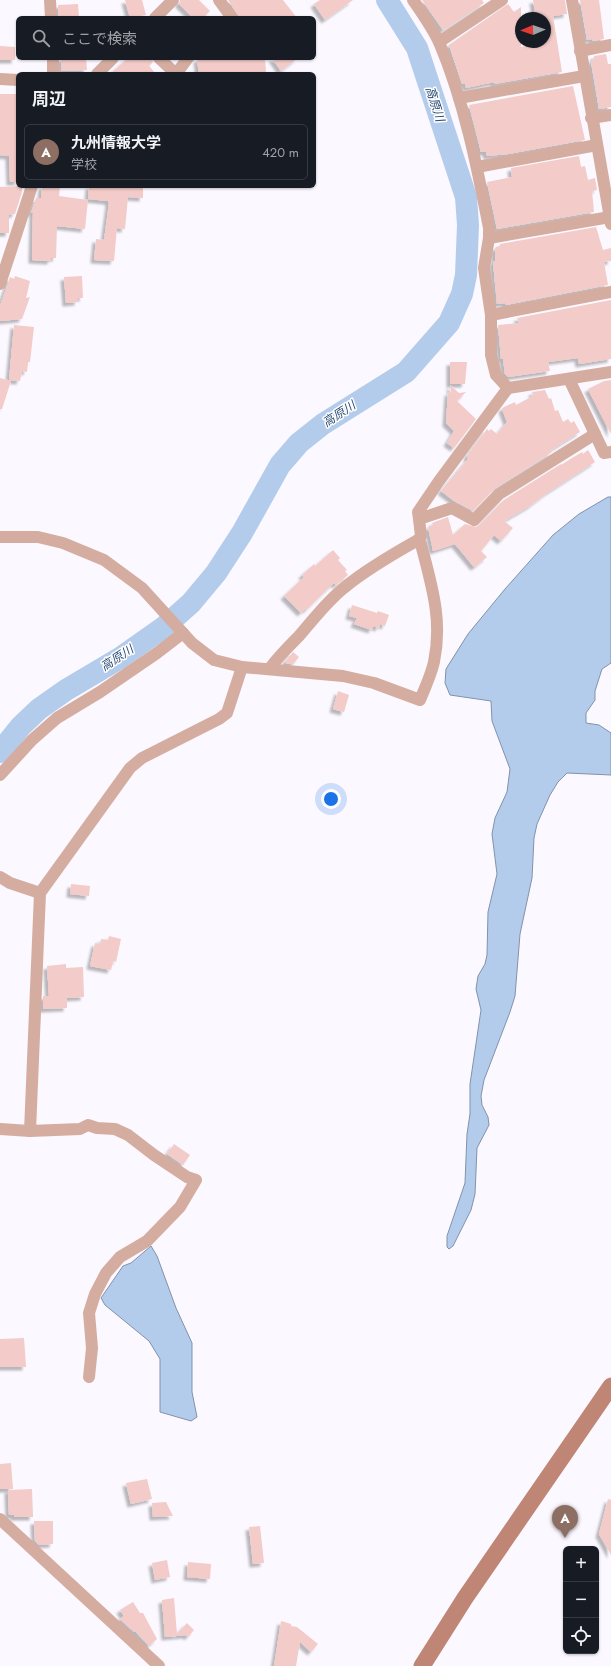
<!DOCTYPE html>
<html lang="ja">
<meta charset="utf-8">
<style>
body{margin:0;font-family:Jost,"Noto Sans JP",sans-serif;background:#20242c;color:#f1f3f6}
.controls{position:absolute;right:12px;bottom:12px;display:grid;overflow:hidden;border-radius:6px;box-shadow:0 1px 3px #0004}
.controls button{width:36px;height:36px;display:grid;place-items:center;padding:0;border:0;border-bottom:1px solid #363941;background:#171b24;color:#f1f3f6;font:20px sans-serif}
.compass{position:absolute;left:515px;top:12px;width:36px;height:36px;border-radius:50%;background:#171b24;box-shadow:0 1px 3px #0004;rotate:268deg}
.you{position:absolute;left:331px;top:799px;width:14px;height:14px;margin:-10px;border:3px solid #fff;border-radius:50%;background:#1a73e8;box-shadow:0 0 0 6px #1a73e833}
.badge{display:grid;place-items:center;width:26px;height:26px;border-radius:50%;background:#d93025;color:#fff;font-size:13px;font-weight:700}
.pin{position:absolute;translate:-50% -33px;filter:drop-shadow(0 1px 2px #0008)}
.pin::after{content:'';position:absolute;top:21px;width:14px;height:12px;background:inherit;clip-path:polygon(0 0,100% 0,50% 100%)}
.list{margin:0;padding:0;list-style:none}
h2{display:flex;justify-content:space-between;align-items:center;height:52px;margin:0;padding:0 16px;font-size:17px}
h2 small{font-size:13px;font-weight:400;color:#9ea1a6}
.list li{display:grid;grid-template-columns:26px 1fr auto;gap:12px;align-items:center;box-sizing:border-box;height:56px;margin:0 8px 8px;padding:0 8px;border:1px solid #363941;border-radius:6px}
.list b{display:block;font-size:15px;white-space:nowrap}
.list p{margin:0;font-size:13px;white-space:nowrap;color:#9ea1a6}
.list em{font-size:13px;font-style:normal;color:#9ea1a6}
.icon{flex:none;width:22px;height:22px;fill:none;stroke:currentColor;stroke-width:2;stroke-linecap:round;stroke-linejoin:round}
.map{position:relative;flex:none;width:611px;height:1666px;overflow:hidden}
.search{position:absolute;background:#171b24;box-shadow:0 1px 3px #0004;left:16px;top:16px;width:300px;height:44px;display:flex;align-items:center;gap:10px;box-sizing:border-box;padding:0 14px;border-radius:6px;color:#9ea1a6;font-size:15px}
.panel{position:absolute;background:#171b24;box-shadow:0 1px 3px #0004;left:16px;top:72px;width:300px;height:116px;border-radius:6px}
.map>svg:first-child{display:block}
.water{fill:#b3cceb;stroke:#8292aa}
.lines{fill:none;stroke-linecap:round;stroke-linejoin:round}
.river{stroke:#b3cceb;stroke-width:22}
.building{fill:#f3cbc9;filter:url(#shadow)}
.street{stroke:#d5ada0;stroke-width:12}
.secondary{stroke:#c08675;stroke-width:17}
.labels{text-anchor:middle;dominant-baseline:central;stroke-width:3;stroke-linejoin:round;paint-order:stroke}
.water-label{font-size:12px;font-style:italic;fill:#284973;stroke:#fff}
</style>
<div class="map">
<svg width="611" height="1666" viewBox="0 0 611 1666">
<defs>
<filter id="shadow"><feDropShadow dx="-3.5" dy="3.5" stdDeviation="1" flood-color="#0004"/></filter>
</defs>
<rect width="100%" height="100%" fill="#fbf8ff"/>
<!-- water -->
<g class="water">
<polygon points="608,497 611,497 611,663 602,669 595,691 595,700 586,713 586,723 599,725 611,733 611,775 567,773 558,782 550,795 537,824 534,838 532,878 520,934 515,996 510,1012 484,1080 481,1096 482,1105 488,1117 489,1125 477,1148 475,1194 471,1210 453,1246 449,1249 447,1247 447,1236 465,1183 467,1134 470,1114 470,1084 481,1010 476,989 478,976 485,964 487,955 488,912 497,874 492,834 495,818 507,792 510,769 492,721 491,701 450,695 445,683 446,669 468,634 505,589 553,535 579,514"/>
<polygon points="151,1246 157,1256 176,1308 192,1343 192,1392 197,1417 191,1421 160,1412 160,1359 149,1341 105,1305 101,1298 123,1266 131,1263"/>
</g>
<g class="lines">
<!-- river -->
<polyline class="river" points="0,752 21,726 39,709 66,690 120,658 164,627 191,603 216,573 242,533 280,465 299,443 323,424 406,372 449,323 462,294 466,275 468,225 466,197 417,48 387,0"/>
</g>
<!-- building -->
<g class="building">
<polygon points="125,0 142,0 146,15 130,18"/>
<polygon points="180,0 199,0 210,11 203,18 193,18 179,4"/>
<polygon points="228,0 283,0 297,18 240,18"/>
<polygon points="320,0 353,0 325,20 314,4"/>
<polygon points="422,0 482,0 484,3 443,30"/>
<polygon points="533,0 565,0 567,14 553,16 562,72 494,84 494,82 466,88 465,83 462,84 449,45 508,4 514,12 521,7 521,47 545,42 545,18 536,18"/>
<polygon points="580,0 599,0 604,39 592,41 592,39 587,40"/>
<polygon points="78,4 79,18 58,18 58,5"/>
<polygon points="0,46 15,47 15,60 0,60"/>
<polygon points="606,54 608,64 611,64 611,107 599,109 591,62 594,59 594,56"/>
<polygon points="61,58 86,58 87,70 61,71"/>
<polygon points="128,58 152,58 153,62 149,66 156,74 110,74"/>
<polygon points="206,58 265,58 266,73 199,74 197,59"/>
<polygon points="272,58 298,58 281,71"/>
<polygon points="573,86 585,140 508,154 487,156 486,152 481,152 469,105"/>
<polygon points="0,94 18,94 18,182 10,182 9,156 0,155"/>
<polygon points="579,156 581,167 585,166 588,180 595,178 597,190 592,191 594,212 497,229 487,182 512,177 511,168"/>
<polygon points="22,186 22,192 15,214 9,215 9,233 0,233 0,187"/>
<polygon points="42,186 60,186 59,196 88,200 85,229 57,226 56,258 51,258 51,261 32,260 33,213 31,213 36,198 41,198"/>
<polygon points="89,186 143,186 143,198 128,197 125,229 117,228 114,261 94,260 96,239 104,240 109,203 108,201 88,199"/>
<polygon points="596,227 603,250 611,248 611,261 604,262 608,285 506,305 505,303 497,304 493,262 495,261 495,249 496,247 500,246 500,244"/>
<polygon points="15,276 30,281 26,298 30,297 22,319 0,321 0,306 10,277 14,279"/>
<polygon points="82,276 83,298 78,298 78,302 66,303 64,277"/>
<polygon points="611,300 611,359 579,364 578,358 548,362 550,371 508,377 505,374 503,359 501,359 498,325 519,323 517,318"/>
<polygon points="14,325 34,327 30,362 28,362 27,372 22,371 20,381 9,380"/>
<polygon points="450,362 467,362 465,384 450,384"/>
<polygon points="0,378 11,381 2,409 0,409"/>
<polygon points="611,380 611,434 588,389 604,381"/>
<polygon points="450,385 459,393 466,392 457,401 476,419 454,448 447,443 454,431 446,423 448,392 451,393"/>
<polygon points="545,390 549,399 551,398 555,411 558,410 563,422 568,419 571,423 574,421 580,432 551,450 552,452 495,488 473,511 454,501 441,491 467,460 468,457 467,456 487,429 489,431 491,429 497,434 507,422 502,409 504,407 515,402 516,405 533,396 532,392"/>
<polygon points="588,450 595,462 547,493 530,506 504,521 513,528 501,541 494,535 481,551 487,557 476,566 474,567 455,544 433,551 428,527 433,525 432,523 448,517 453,535 465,524 476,527 479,525 504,500 561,464 561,465 582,452 583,454"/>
<polygon points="333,550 340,558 338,560 347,570 345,571 348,575 336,585 334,583 306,610 305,609 301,613 284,596 304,577 302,575 314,564 315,566"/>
<polygon points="352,605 377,613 378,611 389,615 385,626 380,624 379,628 373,626 372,630 354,624 357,618 349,616"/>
<polygon points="293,652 299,657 293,664 287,664 285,662"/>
<polygon points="338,691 349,695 344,712 333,709"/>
<polygon points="71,884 90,886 89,896 70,894"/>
<polygon points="109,936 121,939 116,962 113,961 111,970 90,966 95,943 100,944 101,939 108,940"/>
<polygon points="66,964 66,968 83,967 84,997 67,998 67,1008 43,1009 43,996 49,996 47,966"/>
<polygon points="174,1144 190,1155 183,1165 167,1154"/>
<polygon points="24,1338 26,1367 0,1367 0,1339"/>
<polygon points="11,1463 13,1489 0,1489 0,1464"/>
<polygon points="147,1479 152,1499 131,1504 126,1483"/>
<polygon points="32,1489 33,1517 14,1517 14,1515 9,1515 8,1490"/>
<polygon points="608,1499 611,1500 611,1555 599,1534"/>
<polygon points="166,1502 173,1516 153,1517 152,1503"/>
<polygon points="34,1521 53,1521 53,1544 39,1545 35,1541"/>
<polygon points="260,1526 264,1563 253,1564 249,1527"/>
<polygon points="167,1560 170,1577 155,1580 152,1563"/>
<polygon points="188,1562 211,1564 210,1579 187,1577"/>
<polygon points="174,1598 177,1634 187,1623 194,1630 188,1637 186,1635 165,1637 162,1600"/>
<polygon points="133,1602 140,1613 143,1613 157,1639 149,1646 135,1631 134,1632 120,1619 124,1616 120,1610"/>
<polygon points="281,1621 291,1624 291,1626 297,1627 318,1644 311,1652 300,1642 296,1666 274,1666"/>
</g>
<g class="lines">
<!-- street -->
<g class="street">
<polyline points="50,0 51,18"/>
<polyline points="219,0 232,18"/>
<path d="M413,0C422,13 432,27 439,42C464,101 477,166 489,228V238L484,268L491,315V355L496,375L508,388L439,481L418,512L419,519L452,508L474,520L499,494L595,434"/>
<polyline points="572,0 611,224"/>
<polyline points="155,18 173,0"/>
<polyline points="439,42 502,0"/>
<polyline points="580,51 611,45"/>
<polyline points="53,58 53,74"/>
<polyline points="159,58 176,74"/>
<polyline points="97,74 113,58"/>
<polyline points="176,74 188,58"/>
<polyline points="0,79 18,80"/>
<polyline points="459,98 584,76"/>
<polyline points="591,118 611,115"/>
<polyline points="477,167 597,145"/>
<polyline points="489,238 610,217"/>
<polyline points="0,284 32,186"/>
<polyline points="491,315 611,292"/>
<polyline points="569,379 604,453 611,452"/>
<polyline points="508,388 611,372"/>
<path d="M0,537H38L63,543L104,560L142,588L192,643L214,660L242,667L343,676L374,683L420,700C425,688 431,675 434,662C443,619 431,584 421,544L418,540C393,554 367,569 345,587C327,601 314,619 299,636C288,647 279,656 270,668"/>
<polyline points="418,540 421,536 419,519"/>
<polyline points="0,775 32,740 57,718 100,692 157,653 183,633"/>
<polyline points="0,877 10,883 40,893"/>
<polyline points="0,1129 30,1131 80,1129 88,1125 97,1128 115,1129 128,1135 154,1155 187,1177 196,1180 180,1207 147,1241 120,1257 106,1273 95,1294 89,1313 92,1348 89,1377"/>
<polyline points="30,1131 40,893 130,768 142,758 219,719 227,713 242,667"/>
<polyline points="0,1519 159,1666"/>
</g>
<!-- secondary -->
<polyline class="secondary" points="422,1666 465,1598 611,1386"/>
</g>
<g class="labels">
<!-- water labels -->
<g class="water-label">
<text transform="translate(435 104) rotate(72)">高原川</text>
<text transform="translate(339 414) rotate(-33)">高原川</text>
<text transform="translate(117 658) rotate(-33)">高原川</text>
</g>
</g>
</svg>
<div class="controls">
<button>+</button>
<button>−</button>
<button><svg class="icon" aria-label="locate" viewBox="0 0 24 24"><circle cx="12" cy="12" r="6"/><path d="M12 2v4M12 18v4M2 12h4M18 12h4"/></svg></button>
</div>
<svg class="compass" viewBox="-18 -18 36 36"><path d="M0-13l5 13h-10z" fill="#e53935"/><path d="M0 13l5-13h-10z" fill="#9ea1a6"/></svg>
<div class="you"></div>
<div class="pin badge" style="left:565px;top:1538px;background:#8d6e63">A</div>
<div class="search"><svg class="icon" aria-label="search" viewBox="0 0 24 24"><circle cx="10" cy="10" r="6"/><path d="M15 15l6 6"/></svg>ここで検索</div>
<section class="panel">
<h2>周辺<small></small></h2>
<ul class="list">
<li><span class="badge" style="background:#8d6e63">A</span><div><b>九州情報大学</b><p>学校</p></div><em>420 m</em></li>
</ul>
</section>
</div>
